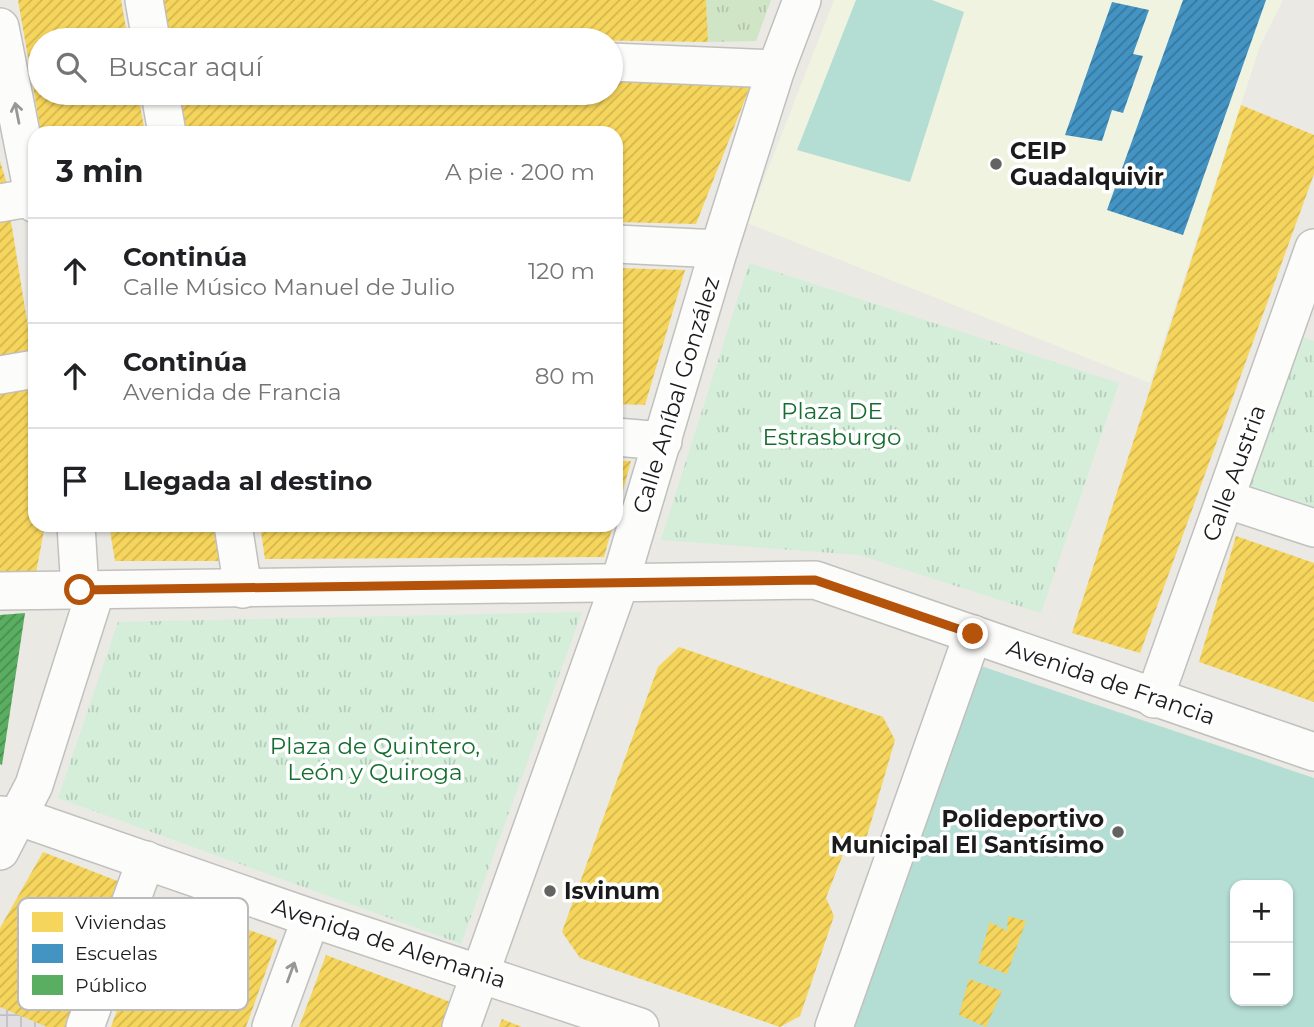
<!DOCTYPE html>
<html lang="es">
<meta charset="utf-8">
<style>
body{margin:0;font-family:Montserrat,sans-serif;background:#f2f2f2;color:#202124}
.controls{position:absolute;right:21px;bottom:21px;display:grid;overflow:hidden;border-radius:14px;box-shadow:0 2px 5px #0004}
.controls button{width:63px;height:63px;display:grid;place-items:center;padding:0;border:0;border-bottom:2px solid #e0e0e0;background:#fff;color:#202124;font:35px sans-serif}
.stop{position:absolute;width:21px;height:21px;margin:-16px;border:5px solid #b45309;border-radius:50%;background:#fff}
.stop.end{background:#b45309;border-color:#fff;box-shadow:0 2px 7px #0008}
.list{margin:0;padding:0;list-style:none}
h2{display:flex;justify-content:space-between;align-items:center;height:91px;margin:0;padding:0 28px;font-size:30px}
h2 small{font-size:23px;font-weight:400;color:#757577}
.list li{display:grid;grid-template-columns:46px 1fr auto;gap:21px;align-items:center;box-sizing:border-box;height:105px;padding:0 28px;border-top:2px solid #e0e0e0}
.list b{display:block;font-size:26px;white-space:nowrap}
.list p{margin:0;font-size:23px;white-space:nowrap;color:#757577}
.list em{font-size:23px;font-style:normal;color:#757577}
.icon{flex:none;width:38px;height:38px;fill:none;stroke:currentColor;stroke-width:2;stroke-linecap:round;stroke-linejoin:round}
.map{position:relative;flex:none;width:1314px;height:1027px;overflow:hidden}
.search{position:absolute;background:#fff;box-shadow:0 2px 5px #0004;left:28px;top:28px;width:595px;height:77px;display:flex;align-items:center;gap:18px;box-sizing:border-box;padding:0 24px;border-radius:38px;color:#757577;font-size:26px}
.panel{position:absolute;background:#fff;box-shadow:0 2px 5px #0004;left:28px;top:126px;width:595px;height:406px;border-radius:21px}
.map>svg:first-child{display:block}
.education{fill:#f0f3e0}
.grass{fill:url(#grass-tufts)}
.park{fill:url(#park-tufts)}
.pitch{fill:#b4ddd4;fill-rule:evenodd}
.plaza{fill:url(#plaza-grid)}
.homes{fill:url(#homes-hatch)}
.schools{fill:url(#schools-hatch)}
.public{fill:url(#public-hatch)}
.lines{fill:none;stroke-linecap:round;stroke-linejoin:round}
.minor-casing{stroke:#c1c0be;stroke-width:40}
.minor{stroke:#fcfcfb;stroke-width:37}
.oneway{stroke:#979796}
.route{stroke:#b45309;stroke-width:9}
.poi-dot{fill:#636361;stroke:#fff;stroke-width:2.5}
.labels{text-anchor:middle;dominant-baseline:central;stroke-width:7;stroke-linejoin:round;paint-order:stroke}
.poi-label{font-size:23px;font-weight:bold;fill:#1b1b1b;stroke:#fff;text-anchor:start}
.street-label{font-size:23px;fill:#1b1b1b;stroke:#fff}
.park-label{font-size:23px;fill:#166d30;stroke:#fff}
.key{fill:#fff;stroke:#bbb;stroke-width:2}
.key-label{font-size:19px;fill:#1b1b1b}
</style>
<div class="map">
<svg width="1314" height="1027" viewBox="0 0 1314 1027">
<defs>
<pattern id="grass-tufts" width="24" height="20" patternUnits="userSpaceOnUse" patternTransform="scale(1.75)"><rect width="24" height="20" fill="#d0e5c5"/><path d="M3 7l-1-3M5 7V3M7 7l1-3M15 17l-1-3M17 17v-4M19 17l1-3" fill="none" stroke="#b2c4a9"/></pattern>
<pattern id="park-tufts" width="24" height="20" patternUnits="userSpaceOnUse" patternTransform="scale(1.75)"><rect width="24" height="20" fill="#d4eeda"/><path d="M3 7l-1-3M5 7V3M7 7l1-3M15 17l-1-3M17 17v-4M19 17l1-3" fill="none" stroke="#b5ccba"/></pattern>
<pattern id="plaza-grid" width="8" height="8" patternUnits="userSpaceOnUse" patternTransform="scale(1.75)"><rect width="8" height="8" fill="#e1dfe2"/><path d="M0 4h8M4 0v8" fill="none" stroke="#c0bfc1"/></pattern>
<pattern id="homes-hatch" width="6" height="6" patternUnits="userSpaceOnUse" patternTransform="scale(1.75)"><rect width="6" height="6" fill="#f6d55c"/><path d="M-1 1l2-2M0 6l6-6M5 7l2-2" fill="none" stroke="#d2b64f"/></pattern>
<pattern id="schools-hatch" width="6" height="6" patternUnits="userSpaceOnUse" patternTransform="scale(1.75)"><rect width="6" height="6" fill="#4393c3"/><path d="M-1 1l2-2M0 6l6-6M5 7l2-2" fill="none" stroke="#37779e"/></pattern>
<pattern id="public-hatch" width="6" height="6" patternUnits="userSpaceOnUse" patternTransform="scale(1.75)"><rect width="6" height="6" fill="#5aae61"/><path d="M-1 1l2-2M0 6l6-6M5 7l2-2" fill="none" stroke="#4a8d4f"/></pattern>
</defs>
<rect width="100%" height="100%" fill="#eae9e4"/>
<!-- education -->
<polygon class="education" points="834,0 1283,0 1260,46 1150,383 747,223"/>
<!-- grass -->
<polygon class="grass" points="706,0 771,0 756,41 708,42"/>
<!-- park -->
<g class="park">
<polygon points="749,263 1119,383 1041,613 859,555 661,540"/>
<polygon points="1300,336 1314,341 1314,511 1246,489"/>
<polygon points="582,612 461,944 58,798 118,622"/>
</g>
<!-- pitch -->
<g class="pitch">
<polygon points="856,0 932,0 964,12 910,182 797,150"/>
<path d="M981,666L1314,778V1027H853ZM1235,885H1288V1001H1235Z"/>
</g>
<!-- plaza -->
<polygon class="plaza" points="0,1007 47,1026 47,1027 0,1027"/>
<!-- homes -->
<g class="homes">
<polygon points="18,0 121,0 128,40 40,40 40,93 138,93 145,133 41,133"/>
<polygon points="162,0 706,0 708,42 166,34"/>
<polygon points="611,77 753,79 696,224 616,222 616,133 184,133 175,93 611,93"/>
<polygon points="1241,105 1314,135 1314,174 1140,653 1072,633"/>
<polygon points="0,161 7,184 0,185"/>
<polygon points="10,215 32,352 0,357 0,217"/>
<polygon points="616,268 685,270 645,405 616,404"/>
<polygon points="35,385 35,525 45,525 35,578 0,578 0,391"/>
<polygon points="616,461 631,461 617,512 616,511"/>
<polygon points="109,525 218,525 224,561 115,561"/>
<polygon points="260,525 613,525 604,557 265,559"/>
<polygon points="1236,536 1314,563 1314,702 1199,662"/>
<polygon points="679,647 883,717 895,740 864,846 843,854 826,898 834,916 800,1016 780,1027 580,958 562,932 658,667"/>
<polygon points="43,852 120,882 70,1027 47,1027 0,1007 0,928"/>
<polygon points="157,897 277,940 246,1027 111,1027"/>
<polygon points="1008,916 1026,921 1007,974 978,963 990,922 1007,931"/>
<polygon points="326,955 453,1003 444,1027 299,1027"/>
<polygon points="969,979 1002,991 986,1027 959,1015"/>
<polygon points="502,1019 522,1027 499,1027"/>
</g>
<!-- schools -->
<g class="schools">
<polygon points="1183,0 1266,0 1183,235 1107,210"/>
<polygon points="1112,2 1149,10 1133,54 1143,56 1123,113 1112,110 1102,141 1065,135"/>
</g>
<!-- public -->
<polygon class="public" points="25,613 2,765 0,764 0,615"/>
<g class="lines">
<defs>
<g id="minor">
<polyline points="144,0 151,40"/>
<polyline points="0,27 35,204"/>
<polyline points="611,62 776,69"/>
<polyline points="160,93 167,133"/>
<polyline points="0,203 34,197"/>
<polyline points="616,244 719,249"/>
<polyline points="0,375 35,369"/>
<polyline points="616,437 663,441"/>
<polyline points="1225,499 1314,528"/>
<polyline points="76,525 80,590"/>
<polyline points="233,525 243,589"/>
<polyline points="0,591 815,580 1314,752"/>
<polyline points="1154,699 1314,248"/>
<polyline points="0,815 20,817 311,918 640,1027"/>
<polyline points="0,851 34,785 96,590"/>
<polyline points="85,1027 146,860"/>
<polyline points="271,1027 311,918"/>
<polyline points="461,1027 619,585 719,249 776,69 802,0"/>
<polyline points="834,1027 973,634"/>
</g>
</defs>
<!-- minor casing -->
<use href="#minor" class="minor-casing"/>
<!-- minor -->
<use href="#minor" class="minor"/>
</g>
<!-- one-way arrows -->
<defs><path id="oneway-shaft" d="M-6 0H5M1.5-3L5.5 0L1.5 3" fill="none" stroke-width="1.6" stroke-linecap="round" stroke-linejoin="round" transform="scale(1.75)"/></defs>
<g class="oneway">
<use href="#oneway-shaft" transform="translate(17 113) rotate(-101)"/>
<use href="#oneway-shaft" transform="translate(291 972) rotate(-70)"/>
</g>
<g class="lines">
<!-- route -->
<polyline class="route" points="80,590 815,580 973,634"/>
</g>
<!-- markers -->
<g class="poi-dot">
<circle cx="996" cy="164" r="7"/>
<circle cx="1118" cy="832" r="7"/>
<circle cx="550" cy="891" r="7"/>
</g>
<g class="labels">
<!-- poi labels -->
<g class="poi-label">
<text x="1010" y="151">CEIP<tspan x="1010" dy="26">Guadalquivir</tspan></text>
<text x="1104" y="819" text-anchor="end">Polideportivo<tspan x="1104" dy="26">Municipal El Santísimo</tspan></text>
<text x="564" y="891">Isvinum</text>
</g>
<!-- street labels -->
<g class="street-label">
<text transform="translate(676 395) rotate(-73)">Calle Aníbal González</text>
<text transform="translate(1234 473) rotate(-70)">Calle Austria</text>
<text transform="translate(1111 682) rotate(19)">Avenida de Francia</text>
<text transform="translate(389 943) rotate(18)">Avenida de Alemania</text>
</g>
<!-- park labels -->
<g class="park-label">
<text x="832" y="411">Plaza DE<tspan x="832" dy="26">Estrasburgo</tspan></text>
<text x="375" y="746">Plaza de Quintero,<tspan x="375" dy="26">León y Quiroga</tspan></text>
</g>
</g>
<!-- legend -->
<rect x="18" y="898" width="230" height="112" rx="10" class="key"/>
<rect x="32" y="912" width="31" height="20" fill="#f6d55c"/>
<rect x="32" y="944" width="31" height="19" fill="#4393c3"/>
<rect x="32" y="975" width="31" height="20" fill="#5aae61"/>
<g class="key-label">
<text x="75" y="929">Viviendas</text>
<text x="75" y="960">Escuelas</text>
<text x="75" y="992">Público</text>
</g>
</svg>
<div class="controls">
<button>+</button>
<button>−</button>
</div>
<div class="stop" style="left:80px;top:590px"></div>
<div class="stop end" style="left:973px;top:634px"></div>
<div class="search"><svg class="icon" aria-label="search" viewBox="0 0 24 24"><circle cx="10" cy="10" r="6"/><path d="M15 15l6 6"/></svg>Buscar aquí</div>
<section class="panel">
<h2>3 min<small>A pie · 200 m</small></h2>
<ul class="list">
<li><svg class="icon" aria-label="ahead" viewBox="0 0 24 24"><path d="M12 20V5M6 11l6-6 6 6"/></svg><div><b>Continúa</b><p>Calle Músico Manuel de Julio</p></div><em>120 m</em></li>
<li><svg class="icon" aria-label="ahead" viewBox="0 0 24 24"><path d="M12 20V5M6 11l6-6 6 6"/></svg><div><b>Continúa</b><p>Avenida de Francia</p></div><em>80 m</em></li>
<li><svg class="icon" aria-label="arrive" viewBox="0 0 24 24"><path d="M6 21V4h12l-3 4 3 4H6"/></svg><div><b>Llegada al destino</b></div></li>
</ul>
</section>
</div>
